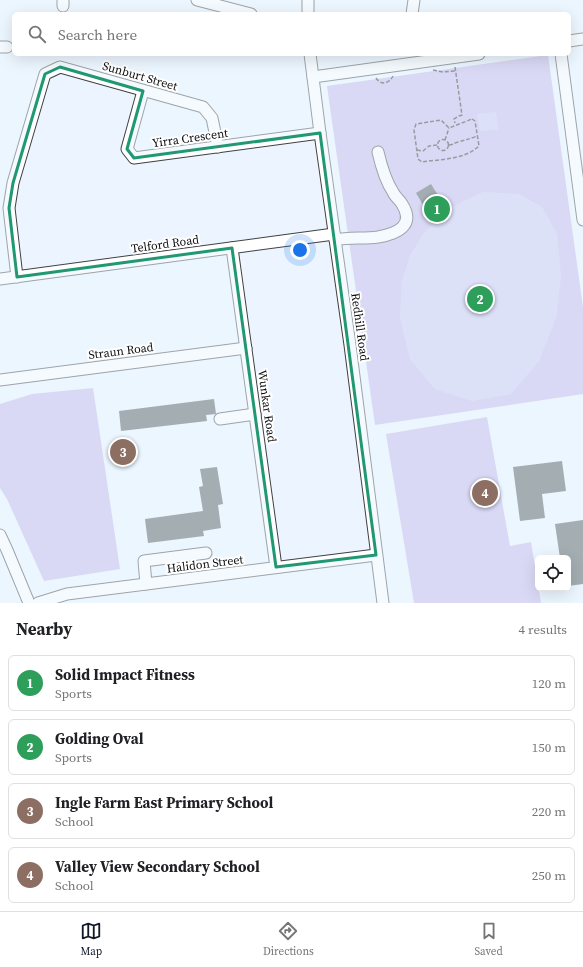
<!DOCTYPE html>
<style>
body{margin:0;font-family:"Source Serif 4",serif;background:#f2f2f2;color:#202124}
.controls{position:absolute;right:12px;bottom:12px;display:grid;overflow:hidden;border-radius:6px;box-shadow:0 4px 16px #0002}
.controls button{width:36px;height:36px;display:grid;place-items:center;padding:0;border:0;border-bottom:1px solid #e0e0e0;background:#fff;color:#202124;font:20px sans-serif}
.you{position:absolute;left:300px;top:250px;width:14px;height:14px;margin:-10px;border:3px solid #fff;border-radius:50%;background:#1a73e8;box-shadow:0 0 0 6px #1a73e833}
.badge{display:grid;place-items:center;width:26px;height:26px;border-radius:50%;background:#111827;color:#fff;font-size:13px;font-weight:700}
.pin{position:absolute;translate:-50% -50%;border:2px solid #fff;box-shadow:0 1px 4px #0006}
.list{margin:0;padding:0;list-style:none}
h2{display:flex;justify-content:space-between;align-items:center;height:52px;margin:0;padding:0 16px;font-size:17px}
h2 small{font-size:13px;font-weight:400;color:#757577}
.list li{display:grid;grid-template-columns:26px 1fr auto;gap:12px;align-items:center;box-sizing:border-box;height:56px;margin:0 8px 8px;padding:0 8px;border:1px solid #e0e0e0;border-radius:6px}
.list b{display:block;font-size:15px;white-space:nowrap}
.list p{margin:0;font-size:13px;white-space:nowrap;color:#757577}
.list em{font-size:13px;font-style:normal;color:#757577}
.icon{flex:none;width:22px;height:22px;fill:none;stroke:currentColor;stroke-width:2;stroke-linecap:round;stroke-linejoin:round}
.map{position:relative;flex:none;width:583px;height:603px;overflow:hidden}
.search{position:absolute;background:#fff;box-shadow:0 4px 16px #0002;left:12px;right:12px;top:12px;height:44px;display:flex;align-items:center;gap:10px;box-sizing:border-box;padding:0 14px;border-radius:6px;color:#757577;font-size:15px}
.sheet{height:308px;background:#fff}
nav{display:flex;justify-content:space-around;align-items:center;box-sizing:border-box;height:56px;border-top:1px solid #e0e0e0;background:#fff;font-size:11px;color:#757577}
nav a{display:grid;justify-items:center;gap:2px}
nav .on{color:#111827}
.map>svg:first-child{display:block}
.green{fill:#c1b7e8}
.pitch{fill:#cbc8f0}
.building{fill:#495455}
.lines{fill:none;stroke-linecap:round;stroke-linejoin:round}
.minor-casing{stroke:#404040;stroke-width:13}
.path{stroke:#2f2f2f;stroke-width:1.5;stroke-dasharray:4 2;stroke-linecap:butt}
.minor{stroke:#fff;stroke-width:11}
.marked{fill:none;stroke:#219872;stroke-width:3;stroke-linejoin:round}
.labels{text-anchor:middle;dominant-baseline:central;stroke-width:4;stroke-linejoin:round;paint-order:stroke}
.street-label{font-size:12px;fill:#0d0d0d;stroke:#fff}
</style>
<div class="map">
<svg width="583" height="603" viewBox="0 0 583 603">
<rect width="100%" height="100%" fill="#ecf5ff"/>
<!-- green -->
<g class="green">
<polygon points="548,55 583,307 583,394 375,425 327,86"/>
<polygon points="93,388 120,569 44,581 7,499 0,488 0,404 32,394"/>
<polygon points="487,417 510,546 531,542 541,603 414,603 386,434"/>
</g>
<!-- pitch -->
<g class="pitch">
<polygon points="496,112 498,129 480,131 477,114"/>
<polygon points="483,192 519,194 542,207 557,234 561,277 556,318 539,361 511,394 472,401 435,389 410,359 400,318 402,281 410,256 423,234 448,209"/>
</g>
<!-- building -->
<g class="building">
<polygon points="431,184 441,200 426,210 416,193"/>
<polygon points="214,399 216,414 206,415 207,421 121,431 119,411"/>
<polygon points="562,461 566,491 542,494 545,518 520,521 513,467"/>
<polygon points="217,467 223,504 218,505 221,528 203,531 204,536 148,543 145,519 203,511 199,487 203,486 200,469"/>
<polygon points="583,520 583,584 568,586 568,558 560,558 555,524"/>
</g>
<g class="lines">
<defs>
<g id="minor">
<polyline points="197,0 251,14"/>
<polyline points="63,6 63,0"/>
<polyline points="308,14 308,0"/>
<polyline points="412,14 414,0"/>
<polyline points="569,41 583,39"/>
<polyline points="0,47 7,47"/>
<polyline points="310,54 320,133 350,345 383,603"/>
<polyline points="561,54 583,220"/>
<polyline points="313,77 479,54"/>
<polyline points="143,91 127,149 134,158 320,133"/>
<path d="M335,240C349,237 364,239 378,237C396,234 416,226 402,204C400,200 395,197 393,192C385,180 381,165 378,152"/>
<polyline points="232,248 276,567"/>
<polyline points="17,277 9,208 13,183 45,74 60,67 203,107 212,118 218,147"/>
<polyline points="0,279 334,234"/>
<polyline points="0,380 246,348"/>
<polyline points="220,419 255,414"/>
<polyline points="0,535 7,550 29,603"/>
<polyline points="146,584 144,561 206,553"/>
<polyline points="38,603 67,594 376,555"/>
</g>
</defs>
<!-- minor casing -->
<use href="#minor" class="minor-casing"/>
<!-- path -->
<g class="path">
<polyline points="455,67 462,115 459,116 454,119 455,123"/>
<polyline points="433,70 443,72 455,71"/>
<path d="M376,78C382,87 390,82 393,76"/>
<path d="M472,119L475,121L479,146C464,160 441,159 422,162L418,159L414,130L416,124L441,120L449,128Z"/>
<circle cx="443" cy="145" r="5.5"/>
<polyline points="445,140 449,128"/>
<path d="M449,145C453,145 454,143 458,142C465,140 470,139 477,136"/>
<polyline points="417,150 423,151 429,146 437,145"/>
</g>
<!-- minor -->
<use href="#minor" class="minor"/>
</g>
<!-- marked area -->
<path d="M0 0H583V603H0ZM60,67L143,91L127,149L134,158L320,133L376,555L276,567L232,248L17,277L9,208L13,183L45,74Z" fill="#ecf5ff" fill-opacity=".55" fill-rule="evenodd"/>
<path class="marked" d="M60,67L143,91L127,149L134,158L320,133L376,555L276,567L232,248L17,277L9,208L13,183L45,74Z"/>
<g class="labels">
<!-- street labels -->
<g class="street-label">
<text transform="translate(140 76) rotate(16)">Sunburt Street</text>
<text transform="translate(190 138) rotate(-8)">Yirra Crescent</text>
<text transform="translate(165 244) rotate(-8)">Telford Road</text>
<text transform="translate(360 327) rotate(82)">Redhill Road</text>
<text transform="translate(121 351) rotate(-7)">Straun Road</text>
<text transform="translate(267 406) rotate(82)">Wunkar Road</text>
<text transform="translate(205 564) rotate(-7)">Halidon Street</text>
</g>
</g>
</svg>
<div class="controls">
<button><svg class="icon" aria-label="locate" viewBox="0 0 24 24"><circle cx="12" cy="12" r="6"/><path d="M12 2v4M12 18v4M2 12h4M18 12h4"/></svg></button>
</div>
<div class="you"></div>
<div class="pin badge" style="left:437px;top:209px;background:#2e9e5b">1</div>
<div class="pin badge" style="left:480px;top:299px;background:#2e9e5b">2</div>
<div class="pin badge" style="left:123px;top:452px;background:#8d6e63">3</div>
<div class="pin badge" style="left:485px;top:493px;background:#8d6e63">4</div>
<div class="search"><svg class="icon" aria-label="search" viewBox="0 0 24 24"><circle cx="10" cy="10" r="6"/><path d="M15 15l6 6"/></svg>Search here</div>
</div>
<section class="sheet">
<h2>Nearby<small>4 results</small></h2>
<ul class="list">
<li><span class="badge" style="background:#2e9e5b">1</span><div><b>Solid Impact Fitness</b><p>Sports</p></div><em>120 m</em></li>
<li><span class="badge" style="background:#2e9e5b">2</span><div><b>Golding Oval</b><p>Sports</p></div><em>150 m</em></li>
<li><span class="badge" style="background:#8d6e63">3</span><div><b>Ingle Farm East Primary School</b><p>School</p></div><em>220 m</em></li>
<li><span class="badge" style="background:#8d6e63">4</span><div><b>Valley View Secondary School</b><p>School</p></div><em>250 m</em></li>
</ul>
</section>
<nav>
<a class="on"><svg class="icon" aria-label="map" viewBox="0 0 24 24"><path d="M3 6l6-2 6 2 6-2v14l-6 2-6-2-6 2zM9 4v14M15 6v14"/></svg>Map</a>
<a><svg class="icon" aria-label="directions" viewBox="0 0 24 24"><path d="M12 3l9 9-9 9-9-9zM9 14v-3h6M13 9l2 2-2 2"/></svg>Directions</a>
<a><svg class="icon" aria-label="saved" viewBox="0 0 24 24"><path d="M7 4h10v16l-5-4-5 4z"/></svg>Saved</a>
</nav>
